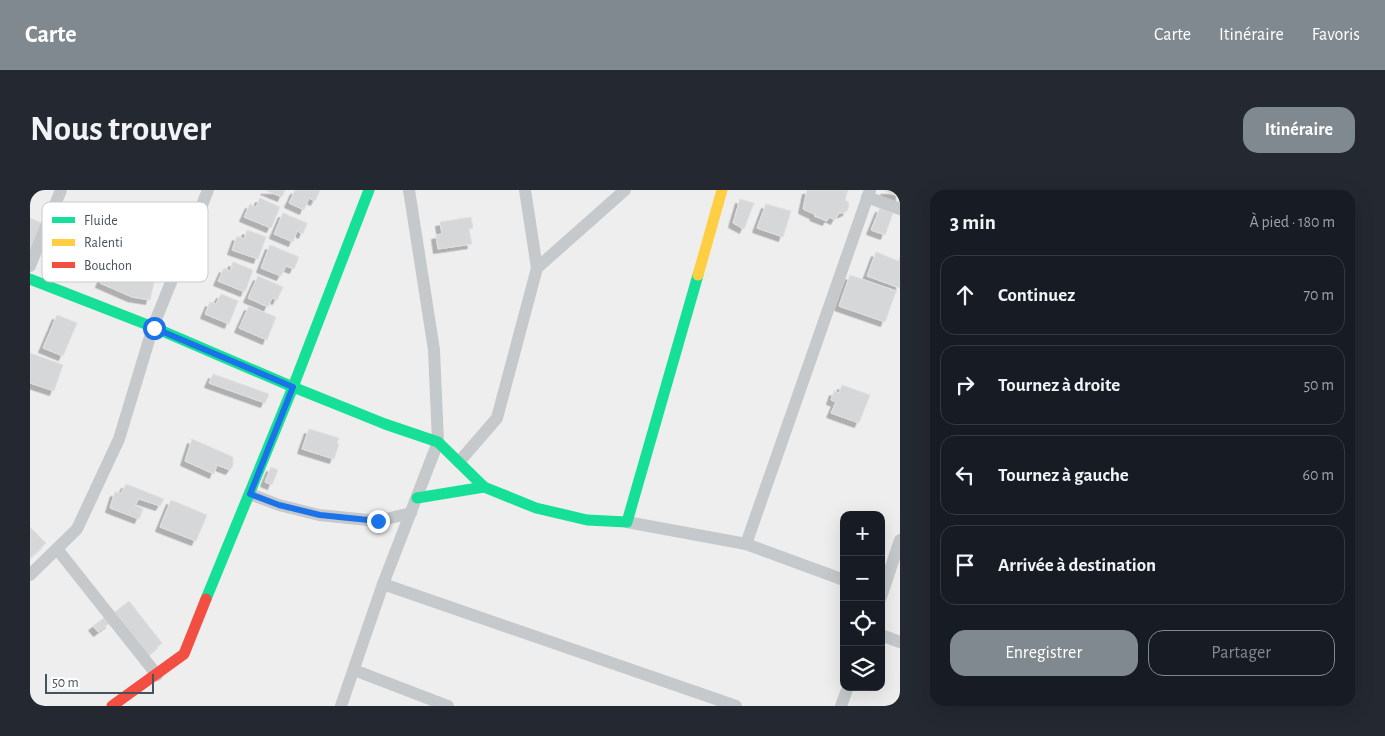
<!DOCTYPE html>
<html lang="fr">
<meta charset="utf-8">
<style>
body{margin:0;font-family:"Alegreya Sans",sans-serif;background:#242831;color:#f1f3f6}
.controls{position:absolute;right:15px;bottom:15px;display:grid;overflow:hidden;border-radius:10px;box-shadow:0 5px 20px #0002}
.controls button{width:45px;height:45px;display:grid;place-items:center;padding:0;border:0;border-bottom:1px solid #363941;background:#171b24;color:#f1f3f6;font:25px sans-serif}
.scale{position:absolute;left:15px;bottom:12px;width:109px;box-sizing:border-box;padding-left:5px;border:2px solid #45535c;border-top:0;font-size:14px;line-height:18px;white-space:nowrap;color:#45535c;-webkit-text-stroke:4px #fff;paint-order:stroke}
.stop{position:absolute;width:15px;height:15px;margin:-11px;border:4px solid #1a73e8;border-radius:50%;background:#fff}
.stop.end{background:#1a73e8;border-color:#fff;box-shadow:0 1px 5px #0008}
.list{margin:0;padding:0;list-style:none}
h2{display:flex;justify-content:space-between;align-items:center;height:65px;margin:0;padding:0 20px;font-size:21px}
h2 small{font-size:16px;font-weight:400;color:#9ea1a6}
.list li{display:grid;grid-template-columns:32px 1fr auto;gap:15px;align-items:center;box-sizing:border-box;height:80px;margin:0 10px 10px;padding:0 10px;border:1px solid #363941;border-radius:15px}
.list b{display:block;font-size:19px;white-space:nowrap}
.list em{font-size:16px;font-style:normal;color:#9ea1a6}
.actions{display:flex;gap:10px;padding:15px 20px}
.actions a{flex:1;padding:11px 0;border:1px solid #80898f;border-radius:15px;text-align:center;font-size:18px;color:#80898f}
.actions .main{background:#80898f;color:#fff}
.icon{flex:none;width:28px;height:28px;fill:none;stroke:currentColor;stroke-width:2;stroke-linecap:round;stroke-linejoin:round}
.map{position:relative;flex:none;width:870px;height:516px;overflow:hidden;border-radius:15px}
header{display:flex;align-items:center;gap:30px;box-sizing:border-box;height:70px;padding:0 25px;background:#80898f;color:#fff}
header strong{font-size:24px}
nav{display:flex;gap:28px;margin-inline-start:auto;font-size:18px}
.intro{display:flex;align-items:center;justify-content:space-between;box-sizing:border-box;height:120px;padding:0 30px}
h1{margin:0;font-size:35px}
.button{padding:12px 22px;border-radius:15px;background:#80898f;color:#fff;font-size:18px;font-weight:700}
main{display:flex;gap:30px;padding:0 30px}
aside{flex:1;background:#171b24;border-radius:15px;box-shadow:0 5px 20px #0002}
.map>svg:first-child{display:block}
.building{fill:#d6d7d8;stroke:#e0e0e1;filter:url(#shadow)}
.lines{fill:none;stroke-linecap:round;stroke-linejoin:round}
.street{stroke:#c5c9cc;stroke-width:12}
.fast{stroke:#16e098;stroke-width:11}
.slow{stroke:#ffcf43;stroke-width:11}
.jam{stroke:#f24e42;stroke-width:11}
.route{stroke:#1a73e8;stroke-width:6}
.key{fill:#fff;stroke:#c7cbce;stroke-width:1}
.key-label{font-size:14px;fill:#45535c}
</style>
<header>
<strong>Carte</strong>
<nav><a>Carte</a><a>Itinéraire</a><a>Favoris</a></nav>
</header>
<div class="intro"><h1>Nous trouver</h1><a class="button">Itinéraire</a></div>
<main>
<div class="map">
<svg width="870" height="516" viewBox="0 0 870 516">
<defs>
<filter id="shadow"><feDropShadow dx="-4.5" dy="4.5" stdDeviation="0" flood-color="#0004"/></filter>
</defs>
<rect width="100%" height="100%" fill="#efeeee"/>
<!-- building -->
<g class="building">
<polygon points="235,0 255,0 252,7"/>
<polygon points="265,0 288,0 290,1 285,11 279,8 274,20 259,13"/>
<polygon points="777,0 818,0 815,10 818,12 819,16 817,21 813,23 809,23 805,30 799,27 797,31 784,26 786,25 773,19"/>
<polygon points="855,0 870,0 870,7 855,1"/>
<polygon points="230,8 250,17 241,38 214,27 220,14 226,17"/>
<polygon points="710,9 724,13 714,39 703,33"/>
<polygon points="736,14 761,21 753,47 727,38"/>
<polygon points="850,18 863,23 855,45 841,40"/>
<polygon points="253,23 277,33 273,44 267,41 263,52 244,44"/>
<polygon points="441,27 443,38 439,39 442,54 408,59 406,45 412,44 410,32"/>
<polygon points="0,28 14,34 0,64"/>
<polygon points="217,40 236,47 228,69 202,60 207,46 214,49"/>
<polygon points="240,55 269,67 264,79 256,76 251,86 231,78"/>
<polygon points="84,58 129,72 120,110 102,107 70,93"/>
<polygon points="846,62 868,71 870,67 870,98 837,86"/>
<polygon points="203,72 223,80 215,102 188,91 194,78 200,81"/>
<polygon points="820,85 866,101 855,132 809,116"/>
<polygon points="228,86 253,97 247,110 242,108 238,117 218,108"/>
<polygon points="191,104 208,111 199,134 175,124 180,112 186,114"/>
<polygon points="219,116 246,127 237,150 209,138"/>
<polygon points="27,125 47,133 33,166 13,158"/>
<polygon points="0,163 33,175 24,201 0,193"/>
<polygon points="183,184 239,204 235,213 179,193"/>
<polygon points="812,195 840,205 829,233 801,223 806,212 801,210 804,201 809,203"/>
<polygon points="279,239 309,248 307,253 309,254 304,269 272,259"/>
<polygon points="162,249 203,267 203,276 200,280 187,275 184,284 155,271"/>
<polygon points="241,277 248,280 242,295 235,292"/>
<polygon points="96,294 134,309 130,316 109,309 105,315 113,319 109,329 80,318 85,302 91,303"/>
<polygon points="141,310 177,325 166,351 130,337"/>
<polygon points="0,337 16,353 0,368"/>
<polygon points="99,411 132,453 118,465 85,422"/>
<polygon points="75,427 80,433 68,442 63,436"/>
</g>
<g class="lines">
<!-- street -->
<g class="street">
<polyline points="495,0 507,78"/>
<polyline points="837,7 870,19"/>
<polyline points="0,76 31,0"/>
<polyline points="429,272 467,228 507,78 595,0"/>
<polyline points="220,304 249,315 289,325 348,331 381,323"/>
<polyline points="597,332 716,354 814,390"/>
<polyline points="716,354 840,0"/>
<polyline points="27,359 127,485"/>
<polyline points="0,385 47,339 89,249 123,137 178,0"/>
<polyline points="353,394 706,516"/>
<polyline points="851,407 870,350"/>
<polyline points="851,445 870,452"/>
<polyline points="324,480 418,516"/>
<polyline points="311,516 353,394 408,252 404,160 379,0"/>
<polyline points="811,516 818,497"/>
</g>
<!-- fast -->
<g class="fast">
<polyline points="0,89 123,137 263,197 355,234 408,252 454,297 387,308"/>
<polyline points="454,297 506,318 557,330 597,332 668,85"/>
<polyline points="176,409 263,197 339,0"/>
</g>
<!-- slow -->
<polyline class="slow" points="668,85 692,0"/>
<!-- jam -->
<polyline class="jam" points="82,516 154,464 176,409"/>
</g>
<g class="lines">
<!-- route -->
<polyline class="route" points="124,138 263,197 220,304 249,315 290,325 348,331"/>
</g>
<!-- legend -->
<rect x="12" y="12" width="166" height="80" rx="8" class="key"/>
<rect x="22" y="27" width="23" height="6" fill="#16e098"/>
<rect x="22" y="49" width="23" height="7" fill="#ffcf43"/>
<rect x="22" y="72" width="23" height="6" fill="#f24e42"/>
<g class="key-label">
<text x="54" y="35">Fluide</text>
<text x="54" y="57">Ralenti</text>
<text x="54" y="80">Bouchon</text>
</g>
</svg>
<div class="controls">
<button>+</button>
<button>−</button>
<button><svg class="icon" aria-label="locate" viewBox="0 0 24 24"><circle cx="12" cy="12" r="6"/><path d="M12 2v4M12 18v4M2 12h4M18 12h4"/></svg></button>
<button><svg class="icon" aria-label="layers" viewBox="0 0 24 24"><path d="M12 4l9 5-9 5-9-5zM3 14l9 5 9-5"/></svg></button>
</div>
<div class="scale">50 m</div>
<div class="stop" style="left:124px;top:138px"></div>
<div class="stop end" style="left:348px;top:331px"></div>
</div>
<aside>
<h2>3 min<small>À pied · 180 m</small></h2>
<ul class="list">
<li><svg class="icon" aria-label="ahead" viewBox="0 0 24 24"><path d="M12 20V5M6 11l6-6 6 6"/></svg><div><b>Continuez</b></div><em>70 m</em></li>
<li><svg class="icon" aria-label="right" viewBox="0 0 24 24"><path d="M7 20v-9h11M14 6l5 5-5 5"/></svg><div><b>Tournez à droite</b></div><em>50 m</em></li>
<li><svg class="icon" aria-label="left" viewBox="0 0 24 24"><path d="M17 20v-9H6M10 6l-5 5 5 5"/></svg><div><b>Tournez à gauche</b></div><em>60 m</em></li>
<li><svg class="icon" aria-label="arrive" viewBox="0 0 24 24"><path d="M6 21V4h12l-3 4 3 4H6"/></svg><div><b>Arrivée à destination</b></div></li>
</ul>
<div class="actions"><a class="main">Enregistrer</a><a>Partager</a></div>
</aside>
</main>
